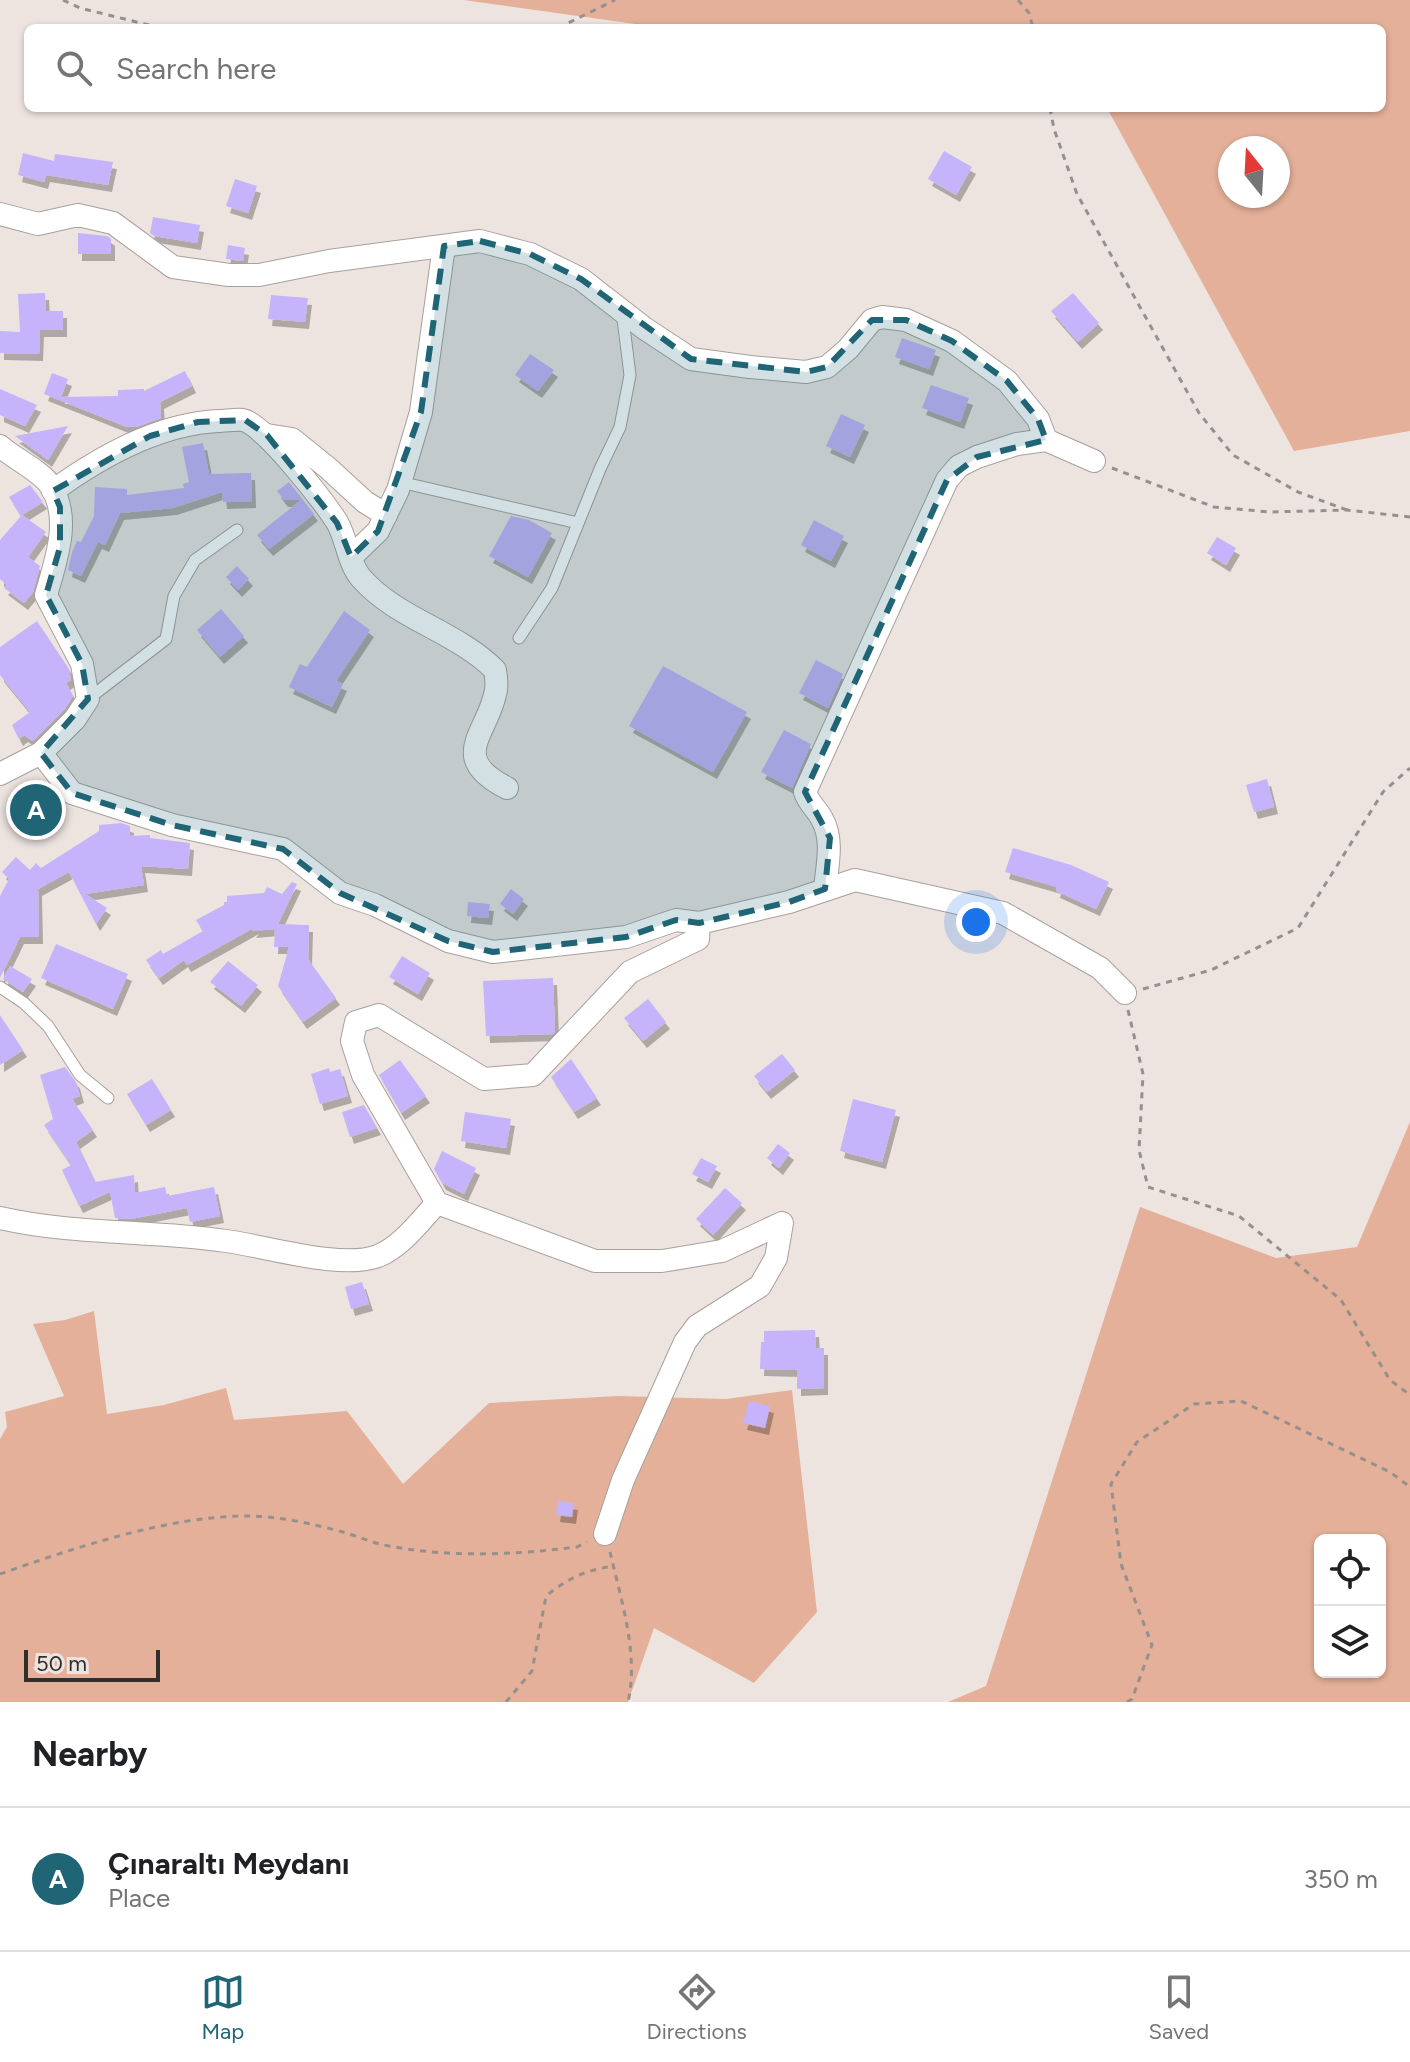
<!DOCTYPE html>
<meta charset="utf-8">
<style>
body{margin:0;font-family:Figtree,sans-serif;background:#f6f6f6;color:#202124}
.controls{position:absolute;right:24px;bottom:24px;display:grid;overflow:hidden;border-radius:12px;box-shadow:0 2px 6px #0004}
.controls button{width:72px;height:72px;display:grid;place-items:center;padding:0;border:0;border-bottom:2px solid #e0e0e0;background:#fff;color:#202124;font:40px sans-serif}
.compass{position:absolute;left:1218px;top:136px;width:72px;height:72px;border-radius:50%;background:#fff;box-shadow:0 2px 6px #0004;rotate:342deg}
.scale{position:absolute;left:24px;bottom:20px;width:136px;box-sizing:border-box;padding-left:8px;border:4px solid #312e2c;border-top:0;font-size:22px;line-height:28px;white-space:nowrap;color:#312e2c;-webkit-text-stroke:6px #ede4e0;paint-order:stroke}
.you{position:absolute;left:976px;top:922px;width:28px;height:28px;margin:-20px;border:6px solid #fff;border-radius:50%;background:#1a73e8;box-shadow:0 0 0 12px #1a73e833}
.badge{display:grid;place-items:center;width:52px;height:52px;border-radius:50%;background:#206576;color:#fff;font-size:26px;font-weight:700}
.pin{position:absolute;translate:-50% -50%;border:4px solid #fff;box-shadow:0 2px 8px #0006}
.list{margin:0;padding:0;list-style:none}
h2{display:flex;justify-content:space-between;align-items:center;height:104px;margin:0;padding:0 32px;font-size:34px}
h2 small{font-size:26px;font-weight:400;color:#757577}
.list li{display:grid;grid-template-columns:52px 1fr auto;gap:24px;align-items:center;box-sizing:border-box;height:144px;padding:0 32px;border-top:2px solid #e0e0e0}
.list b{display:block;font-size:30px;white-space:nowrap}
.list p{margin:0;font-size:26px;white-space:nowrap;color:#757577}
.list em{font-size:26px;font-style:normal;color:#757577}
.icon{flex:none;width:44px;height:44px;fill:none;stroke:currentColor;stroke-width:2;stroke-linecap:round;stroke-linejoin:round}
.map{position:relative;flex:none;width:1410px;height:1702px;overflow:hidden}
.search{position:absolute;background:#fff;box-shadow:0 2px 6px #0004;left:24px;right:24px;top:24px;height:88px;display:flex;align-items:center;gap:20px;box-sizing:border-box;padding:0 28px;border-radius:12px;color:#757577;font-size:30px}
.sheet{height:248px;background:#fff}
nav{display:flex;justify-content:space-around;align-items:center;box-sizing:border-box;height:112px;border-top:2px solid #e0e0e0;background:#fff;font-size:22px;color:#757577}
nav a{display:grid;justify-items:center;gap:4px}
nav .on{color:#206576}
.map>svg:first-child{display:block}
.green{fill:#e4b099;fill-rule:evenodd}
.building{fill:#c5b3fb;filter:url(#shadow)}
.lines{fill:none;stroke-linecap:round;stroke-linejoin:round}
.service-casing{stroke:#a8a09d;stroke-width:13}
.minor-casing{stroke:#a8a09d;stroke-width:24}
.path{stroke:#96908d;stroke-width:3;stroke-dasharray:6 6;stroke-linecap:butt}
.service{stroke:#fff;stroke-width:11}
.minor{stroke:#fff;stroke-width:22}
.marked{fill:#206576;fill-opacity:0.2;stroke:#206576;stroke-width:6;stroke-dasharray:16 10;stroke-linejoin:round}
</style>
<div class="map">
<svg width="1410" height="1702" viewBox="0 0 1410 1702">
<defs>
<filter id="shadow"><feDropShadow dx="4" dy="7" stdDeviation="0" flood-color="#0004"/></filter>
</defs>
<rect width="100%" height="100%" fill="#ede4e0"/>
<!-- green -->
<g class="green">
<path d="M464,0H1410V431L1294,451L1107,108H1382V28H664ZM1230,148H1278V196H1230Z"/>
<path d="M1410,1122V1702H948L986,1686L1140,1207L1276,1258L1357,1247ZM1380,1540V1672H1320V1540Z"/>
<polygon points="94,1311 107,1414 164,1405 226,1388 234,1420 347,1411 403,1484 489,1403 618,1396 726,1399 792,1390 817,1612 754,1683 654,1628 628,1702 0,1702 0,1439 7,1427 5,1412 64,1396 33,1324 65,1320"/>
</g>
<!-- building -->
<g class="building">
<polygon points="944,151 972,167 956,195 928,179"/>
<polygon points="23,153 54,161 55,154 113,162 108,185 46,175 44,182 18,175"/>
<polygon points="235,179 257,186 248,213 226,206"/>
<polygon points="153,217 200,225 197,243 154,236 150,233"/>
<polygon points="78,233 107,236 111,239 111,254 78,254"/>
<polygon points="228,245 245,248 243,261 226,259"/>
<polygon points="45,293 46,311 63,311 63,330 40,330 39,354 0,353 0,331 20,332 18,294"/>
<polygon points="1073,293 1099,323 1078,342 1051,311"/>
<polygon points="271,295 308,298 305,322 268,319"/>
<polygon points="902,338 936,350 929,369 895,357"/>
<polygon points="530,354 554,370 538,391 515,375"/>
<polygon points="185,371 192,386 160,402 161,418 136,427 127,427 44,394 52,373 68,379 61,397 118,396 118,390 144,389 144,391"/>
<polygon points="931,385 969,398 960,422 922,408"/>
<polygon points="0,389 37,405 25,426 0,415"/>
<polygon points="841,414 865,425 850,457 826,446"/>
<polygon points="68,426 48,460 15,436"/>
<polygon points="203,443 209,474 251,473 252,501 223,502 222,492 173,508 120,513 105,545 98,542 81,576 68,570 72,552 77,541 81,542 94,516 95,487 127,489 127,495 184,488 183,484 189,482 182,447"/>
<polygon points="289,482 314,514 269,549 257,535 301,500 284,500 277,491"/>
<polygon points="30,485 43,502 22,515 46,532 28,557 40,566 33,592 24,603 4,588 7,585 0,579 0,540 21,516 9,497"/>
<polygon points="511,516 529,520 552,533 528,577 489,556"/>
<polygon points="814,520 844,536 831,561 801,545"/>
<polygon points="1217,537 1236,548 1226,565 1207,553"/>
<polygon points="237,566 249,579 238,590 226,577"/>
<polygon points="221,609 244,636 220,657 197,630"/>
<polygon points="344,611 370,630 336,681 343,684 332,707 289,687 300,664 307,667"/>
<polygon points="37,621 69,669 71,680 66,683 73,696 64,710 33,741 24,735 19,739 12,725 30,712 0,675 0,647"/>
<polygon points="816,660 843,674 828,708 799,693"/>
<polygon points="663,666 747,712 713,772 629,726"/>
<polygon points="784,730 811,744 792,788 761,772"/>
<polygon points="1267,779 1274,807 1254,812 1246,785"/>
<polygon points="121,823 130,826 130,836 150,835 150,838 190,843 188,869 141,866 144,885 85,894 107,908 96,924 69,872 38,889 39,937 20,937 0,978 0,896 9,879 2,872 16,857 30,870 36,863 41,868 99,831 99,825"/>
<polygon points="1013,848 1071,865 1109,882 1096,909 1056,891 1057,887 1005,872"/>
<polygon points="292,882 297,884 278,924 309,925 308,959 336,998 303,1022 278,986 289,947 274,947 275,929 252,931 255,927 187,965 184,960 159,978 146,960 161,950 163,954 203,931 196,920 224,905 224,902 227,902 227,896 264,893 267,887 282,894"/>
<polygon points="511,889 524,899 513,914 500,904"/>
<polygon points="468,902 490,904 488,918 467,916"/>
<polygon points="56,944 128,974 113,1009 41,978"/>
<polygon points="402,956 430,973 418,994 389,977"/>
<polygon points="228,961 258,985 241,1006 210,982"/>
<polygon points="10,966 32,979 23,992 3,979"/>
<polygon points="553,978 555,1031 553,1034 486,1036 483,981"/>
<polygon points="648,999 666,1022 643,1041 624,1018"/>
<polygon points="0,1015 23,1050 0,1065"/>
<polygon points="782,1054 795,1070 767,1092 754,1076"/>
<polygon points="571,1059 597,1098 574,1112 551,1077"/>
<polygon points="400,1060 426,1096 401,1113 379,1075"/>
<polygon points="65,1067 76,1082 80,1096 72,1099 93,1130 76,1142 95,1182 134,1175 135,1193 165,1187 167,1196 214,1187 220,1216 190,1222 187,1208 131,1219 115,1218 110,1192 79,1206 62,1170 71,1165 44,1125 53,1119 40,1075"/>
<polygon points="329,1068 330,1072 340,1069 348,1096 320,1104 311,1074"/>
<polygon points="152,1079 171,1110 146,1125 127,1094"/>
<polygon points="853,1099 896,1110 882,1162 840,1151"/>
<polygon points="364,1105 377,1128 350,1137 342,1112"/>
<polygon points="465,1112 511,1119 506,1148 461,1141"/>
<polygon points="778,1144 790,1153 779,1168 767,1158"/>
<polygon points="442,1151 476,1168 464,1194 442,1183 434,1169"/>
<polygon points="701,1158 717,1166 708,1182 692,1174"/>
<polygon points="725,1188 742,1203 713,1235 696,1219"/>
<polygon points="362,1282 369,1304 351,1309 345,1287"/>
<polygon points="815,1330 816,1348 824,1348 824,1388 797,1389 797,1370 760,1369 761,1342 764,1342 764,1331"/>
<polygon points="749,1401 770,1406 765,1428 743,1423"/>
<polygon points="558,1501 574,1503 572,1517 556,1515"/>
</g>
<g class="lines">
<defs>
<g id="service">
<polyline points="400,482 578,523"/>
<polyline points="519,638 552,588 600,469 620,427 630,375 622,311"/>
<polyline points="88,699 166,639 174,596 195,560 237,530"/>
<polyline points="0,987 24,1003 48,1026 80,1075 108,1098"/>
</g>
<g id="minor">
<polyline points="0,214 38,224 78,215 113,223 173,267 229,275 259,275 329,261 480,241 530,254 581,279 644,328 691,359 750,367 806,372 827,367 848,349 872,320 882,317 906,320 952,341 1007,381 1038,419 1046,440"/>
<polyline points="267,435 292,439 328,468 365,502 386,515"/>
<path d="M0,446C13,458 41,471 50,485C72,517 56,560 46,595L82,664L88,699L75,719L41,753"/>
<path d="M53,491C101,456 158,424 218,421C226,421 235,419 243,420C264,424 324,502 337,522C347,539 348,563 361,578C397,619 456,631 495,670C496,676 497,684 496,690C489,733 446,757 507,788"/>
<polyline points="351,557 378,531 398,490 421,412 444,246"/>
<polyline points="0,774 41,753 72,793 172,825 283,849 340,893 375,905 448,941 493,952 626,937 676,920 699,923 789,902 855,880 1003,913 1100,968 1125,993"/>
<path d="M825,889C827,866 834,840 822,819C817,809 809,804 805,792L947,480L959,466L977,457L1017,444L1046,440L1094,461"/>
<path d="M0,1218C74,1235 151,1230 226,1241C266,1246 341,1270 378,1256C402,1246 420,1221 437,1203"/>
<polyline points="605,1534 623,1480 685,1342 697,1326 760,1286 776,1258 782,1223 722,1251 662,1261 595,1261 437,1203 363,1075 352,1041 356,1022 379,1015 484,1079 533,1075 630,972 698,939 699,923"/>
</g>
</defs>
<!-- service casing -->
<use href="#service" class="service-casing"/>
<!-- minor casing -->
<use href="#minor" class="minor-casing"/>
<!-- path -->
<g class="path">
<polyline points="63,0 80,8 161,28"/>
<polyline points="1018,0 1029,13 1033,28"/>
<polyline points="558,28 615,0"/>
<polyline points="1050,108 1054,129 1077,194 1199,413 1233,455 1298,492 1347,510"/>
<polyline points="1112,468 1214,507 1270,512 1347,510 1410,517"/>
<polyline points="1143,989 1211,970 1298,928 1383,792 1410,768"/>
<polyline points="1128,1010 1143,1074 1139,1150 1148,1187 1239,1216 1341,1300 1390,1380 1410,1395"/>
<path d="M610,1552C621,1600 639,1654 628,1702"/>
<path d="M0,1574C74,1548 168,1516 247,1516C279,1516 313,1524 343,1532C357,1536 370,1542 384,1545C448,1558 513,1555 577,1547L587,1542"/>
<path d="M506,1702L532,1671L546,1596C570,1577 584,1571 613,1566"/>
<polyline points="1127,1702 1132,1699 1152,1645 1121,1564 1111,1484 1137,1442 1194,1404 1241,1401 1390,1472 1410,1487"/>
</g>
<!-- service -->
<use href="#service" class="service"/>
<!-- minor -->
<use href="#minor" class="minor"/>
</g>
<!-- marked area -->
<path class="marked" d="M480,241L530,254L581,279L691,359L806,372L827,367L872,320H906L952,341L1007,381L1038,419L1046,440L977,457L947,480L805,792L830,838L825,889L789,902L699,923L676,920L626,937L493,952L448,941L340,893L283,849L172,825L72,793L41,753L88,699L82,664L46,595L60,547V507L53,491L150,436L198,422L245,420L267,435L337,523L351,557L378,531L421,412L444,246Z"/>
</svg>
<div class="controls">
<button><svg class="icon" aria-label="locate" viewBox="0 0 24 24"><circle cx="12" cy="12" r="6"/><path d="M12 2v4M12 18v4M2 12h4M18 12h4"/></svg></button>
<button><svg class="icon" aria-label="layers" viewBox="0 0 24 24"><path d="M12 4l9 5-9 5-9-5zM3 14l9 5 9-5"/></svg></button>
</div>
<svg class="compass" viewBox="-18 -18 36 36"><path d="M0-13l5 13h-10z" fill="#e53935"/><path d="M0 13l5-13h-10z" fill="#757577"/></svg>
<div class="scale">50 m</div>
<div class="you"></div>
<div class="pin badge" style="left:36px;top:810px">A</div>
<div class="search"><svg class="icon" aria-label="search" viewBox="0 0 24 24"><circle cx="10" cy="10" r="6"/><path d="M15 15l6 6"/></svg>Search here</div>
</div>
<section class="sheet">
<h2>Nearby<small></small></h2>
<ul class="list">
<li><span class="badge">A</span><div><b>Çınaraltı Meydanı</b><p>Place</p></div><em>350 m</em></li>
</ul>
</section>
<nav>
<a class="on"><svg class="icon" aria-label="map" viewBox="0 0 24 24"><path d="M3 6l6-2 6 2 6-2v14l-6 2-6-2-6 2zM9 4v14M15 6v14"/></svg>Map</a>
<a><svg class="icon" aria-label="directions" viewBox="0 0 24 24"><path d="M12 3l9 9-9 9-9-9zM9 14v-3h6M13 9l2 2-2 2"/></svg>Directions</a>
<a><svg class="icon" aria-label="saved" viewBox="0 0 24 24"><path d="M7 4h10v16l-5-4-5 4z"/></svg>Saved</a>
</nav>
